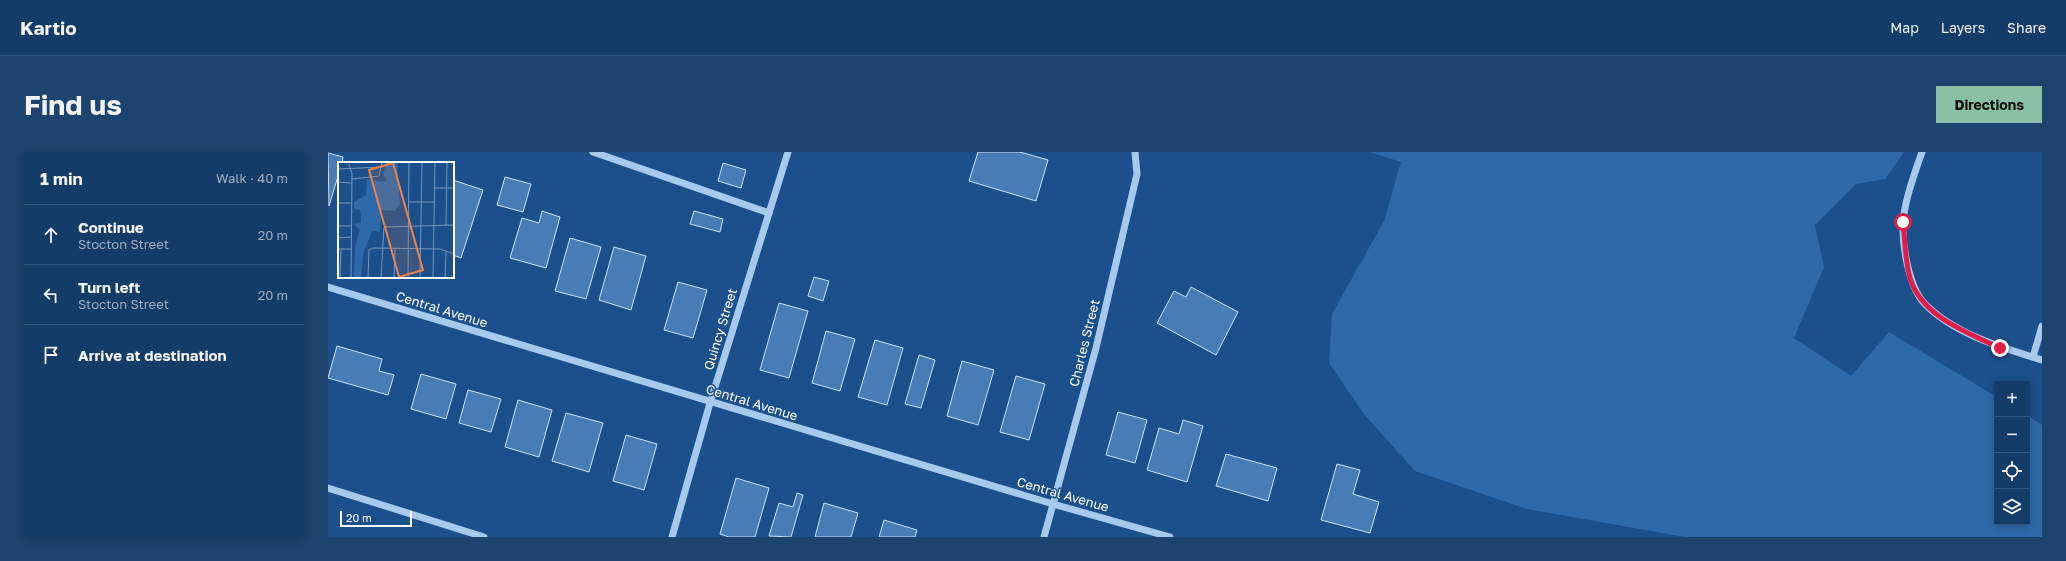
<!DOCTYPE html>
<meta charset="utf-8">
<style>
body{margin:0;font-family:"Golos Text",sans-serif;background:#1d436f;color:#f1f3f6}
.controls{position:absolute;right:12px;bottom:12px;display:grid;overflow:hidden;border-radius:0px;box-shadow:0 2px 10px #0003}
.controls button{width:36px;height:36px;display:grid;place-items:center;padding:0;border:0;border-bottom:1px solid #33567d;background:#143c69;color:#f1f3f6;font:20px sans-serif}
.scale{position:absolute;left:12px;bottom:10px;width:72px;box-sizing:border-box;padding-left:4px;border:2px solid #fff;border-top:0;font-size:11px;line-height:14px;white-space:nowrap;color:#fff;-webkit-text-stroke:3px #1b508c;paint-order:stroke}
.stop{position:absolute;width:12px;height:12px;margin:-9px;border:3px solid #e11d48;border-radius:50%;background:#fff}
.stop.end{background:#e11d48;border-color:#fff;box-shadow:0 1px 4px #0008}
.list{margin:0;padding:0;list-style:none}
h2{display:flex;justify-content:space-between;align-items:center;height:52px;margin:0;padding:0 16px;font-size:17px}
h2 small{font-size:13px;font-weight:400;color:#9dadc0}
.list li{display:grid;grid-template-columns:26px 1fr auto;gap:12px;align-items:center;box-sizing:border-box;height:60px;padding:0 16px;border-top:1px solid #33567d}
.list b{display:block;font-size:15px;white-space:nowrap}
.list p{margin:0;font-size:13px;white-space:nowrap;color:#9dadc0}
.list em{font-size:13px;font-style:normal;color:#9dadc0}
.icon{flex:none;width:22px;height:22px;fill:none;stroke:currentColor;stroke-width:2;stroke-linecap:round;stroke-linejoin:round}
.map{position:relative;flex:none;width:1714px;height:385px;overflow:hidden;border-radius:0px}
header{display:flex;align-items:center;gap:24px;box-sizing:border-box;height:56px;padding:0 20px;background:#143c69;border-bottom:1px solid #33567d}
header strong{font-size:19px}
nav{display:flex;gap:22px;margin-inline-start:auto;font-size:14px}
.intro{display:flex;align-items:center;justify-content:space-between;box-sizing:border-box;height:96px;padding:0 24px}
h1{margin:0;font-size:28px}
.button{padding:10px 18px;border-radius:0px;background:#8abfa5;color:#111;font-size:14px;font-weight:700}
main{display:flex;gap:24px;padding:0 24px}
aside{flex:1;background:#143c69;border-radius:0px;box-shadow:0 2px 10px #0003}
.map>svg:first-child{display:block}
.green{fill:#2e6aaa}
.building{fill:#487cb7;stroke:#cce2fa}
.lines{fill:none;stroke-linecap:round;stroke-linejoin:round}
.minor{stroke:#a7c9ed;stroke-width:7}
.route{stroke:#e11d48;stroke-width:5}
.labels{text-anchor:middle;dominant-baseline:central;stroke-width:3;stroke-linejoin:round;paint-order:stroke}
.street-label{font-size:13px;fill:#fff;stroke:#1b508c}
.inset-road{fill:none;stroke:#7696ba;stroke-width:1}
.view{fill:#ee8249;fill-opacity:0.15;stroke:#ee8249;stroke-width:2}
.inset-edge{fill:none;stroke:#fff;stroke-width:2}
</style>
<header>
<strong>Kartio</strong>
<nav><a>Map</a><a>Layers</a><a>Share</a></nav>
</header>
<div class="intro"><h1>Find us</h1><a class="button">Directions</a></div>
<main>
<aside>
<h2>1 min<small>Walk · 40 m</small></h2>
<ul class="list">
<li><svg class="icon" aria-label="ahead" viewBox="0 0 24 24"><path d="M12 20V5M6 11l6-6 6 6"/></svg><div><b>Continue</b><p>Stocton Street</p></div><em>20 m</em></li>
<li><svg class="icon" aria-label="left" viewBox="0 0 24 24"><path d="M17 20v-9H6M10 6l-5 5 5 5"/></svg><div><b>Turn left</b><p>Stocton Street</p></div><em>20 m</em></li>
<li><svg class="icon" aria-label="arrive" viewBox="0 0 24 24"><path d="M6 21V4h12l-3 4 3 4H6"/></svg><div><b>Arrive at destination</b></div></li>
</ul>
</aside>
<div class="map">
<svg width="1714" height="385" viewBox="0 0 1714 385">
<rect width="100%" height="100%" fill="#1b508c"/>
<!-- green -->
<polygon class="green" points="1041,0 1576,0 1557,27 1528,32 1487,73 1496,115 1466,186 1523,224 1561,180 1669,245 1669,370 1699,370 1699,263 1714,273 1714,385 1357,385 1199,357 1087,319 1035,261 1001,211 1004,162 1056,69 1073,10"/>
<!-- building -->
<g class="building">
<polygon points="650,0 692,0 720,8 708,49 641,29"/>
<polygon points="0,1 15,5 14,11 11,11 11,21 1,54"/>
<polygon points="395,11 418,18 413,36 390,29"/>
<polygon points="177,25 203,32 195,60 169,53"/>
<polygon points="125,28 155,38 133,106 125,103"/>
<polygon points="214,59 232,65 218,116 182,106 194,66 211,71"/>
<polygon points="366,59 395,67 392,80 362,72"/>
<polygon points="242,86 273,95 258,147 227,139"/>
<polygon points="286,95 318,104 303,158 271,148"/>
<polygon points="486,125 501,129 495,149 480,144"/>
<polygon points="350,130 379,138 365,186 336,178"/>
<polygon points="863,135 910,160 888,203 829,171 846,139 858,145"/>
<polygon points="451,151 480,159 461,226 432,218"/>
<polygon points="498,179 527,187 512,239 484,231"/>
<polygon points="547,188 575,196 559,253 530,245"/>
<polygon points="9,194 54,207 51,219 66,223 60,243 0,226"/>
<polygon points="591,203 607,208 593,256 577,252"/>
<polygon points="634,209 666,218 650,273 619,264"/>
<polygon points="93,222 128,232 118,267 83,257"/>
<polygon points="688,224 717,232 701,288 672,280"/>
<polygon points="140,238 173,247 163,280 131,271"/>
<polygon points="190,248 224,258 211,305 177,295"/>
<polygon points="790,260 819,268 807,311 778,303"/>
<polygon points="238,261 275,271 261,320 224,309"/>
<polygon points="855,268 875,274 859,330 819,318 831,276 851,282"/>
<polygon points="298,283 329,292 316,338 285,329"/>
<polygon points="898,302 949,316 940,349 888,334"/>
<polygon points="1009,312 1032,318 1025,342 1051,350 1042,381 993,368"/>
<polygon points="408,326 441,336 427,385 401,385 392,382"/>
<polygon points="469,341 475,343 463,385 441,384 451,351 465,355"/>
<polygon points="496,351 530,361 523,385 487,385"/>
<polygon points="556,368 589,378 587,385 551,385"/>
</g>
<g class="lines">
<!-- minor -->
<g class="minor">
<polyline points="265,0 441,61"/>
<path d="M1594,0C1587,20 1576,50 1575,71C1574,93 1581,136 1597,152C1626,182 1675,196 1714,208"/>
<polyline points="0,135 725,352 842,385"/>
<polyline points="1705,205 1714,174"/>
<polyline points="0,336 156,385"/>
<polyline points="344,385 382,251 460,0"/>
<polyline points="716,385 768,196 809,22 807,0"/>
</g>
</g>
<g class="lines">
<!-- route -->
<path class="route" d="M1575,70C1577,88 1577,108 1582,126C1594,165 1639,180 1672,196"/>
</g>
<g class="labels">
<!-- street labels -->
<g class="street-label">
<text transform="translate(114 157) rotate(17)">Central Avenue</text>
<text transform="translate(392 177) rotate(-73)">Quincy Street</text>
<text transform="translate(756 191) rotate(-76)">Charles Street</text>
<text transform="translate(424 250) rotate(17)">Central Avenue</text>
<text transform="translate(735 342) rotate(16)">Central Avenue</text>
</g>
</g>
<!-- overview -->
<g transform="translate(10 10)">
<rect width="116" height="116" fill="#1b508c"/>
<path d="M59,0L62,41L57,49L43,48L42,70L34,69L25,92L23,116H16L17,85L22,68L16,62L23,61V55L22,48L16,47V40L28,33L29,17L47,20L48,16L45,14L48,1Z" fill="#2e6aaa"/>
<path class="inset-road" d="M11,2L14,12L13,116M0,7L44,5M14,17L41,14L44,0M0,20L14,21M97,26H116M70,40H96M0,41H14M108,63L109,0M0,64H14M0,76L14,75M0,87H14M2,116L3,87M30,116L31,88L35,86L102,87L116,92M43,116L46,65L116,63M56,116L57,86M70,116L71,0M82,116L84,0M95,116L97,0M107,116L108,89"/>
<path class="view" d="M55,1L85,108L61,115L31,8Z"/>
<rect width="116" height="116" class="inset-edge"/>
</g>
</svg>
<div class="controls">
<button>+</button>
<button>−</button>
<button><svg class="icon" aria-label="locate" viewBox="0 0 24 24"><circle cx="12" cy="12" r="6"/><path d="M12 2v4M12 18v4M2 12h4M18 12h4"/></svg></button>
<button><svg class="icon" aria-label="layers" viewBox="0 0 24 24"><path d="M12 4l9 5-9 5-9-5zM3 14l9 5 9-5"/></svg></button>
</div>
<div class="scale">20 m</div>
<div class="stop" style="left:1575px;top:70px"></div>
<div class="stop end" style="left:1672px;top:196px"></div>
</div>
</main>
